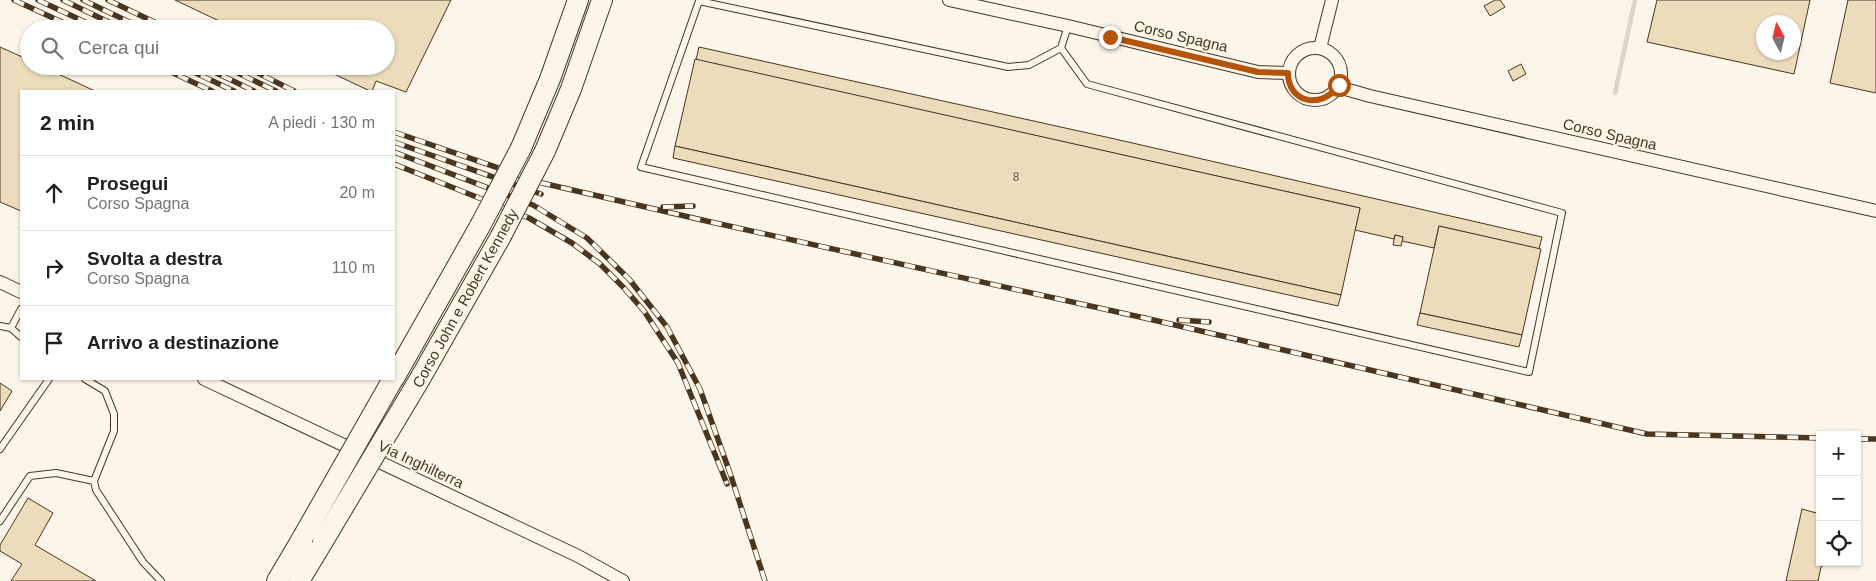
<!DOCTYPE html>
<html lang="it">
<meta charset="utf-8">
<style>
body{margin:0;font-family:Helvetica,sans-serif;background:#f6f6f6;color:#202124}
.controls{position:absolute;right:15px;bottom:15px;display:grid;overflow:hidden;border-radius:0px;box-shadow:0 1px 4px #0004}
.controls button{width:45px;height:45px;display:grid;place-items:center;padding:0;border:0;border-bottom:1px solid #e0e0e0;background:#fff;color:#202124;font:25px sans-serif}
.compass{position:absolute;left:1756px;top:15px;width:45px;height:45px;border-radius:50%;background:#fff;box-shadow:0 1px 4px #0004;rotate:352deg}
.stop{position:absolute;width:15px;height:15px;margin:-11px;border:4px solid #b45309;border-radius:50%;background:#fff}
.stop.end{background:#b45309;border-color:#fff;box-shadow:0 1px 5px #0008}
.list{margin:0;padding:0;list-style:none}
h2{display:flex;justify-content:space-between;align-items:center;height:65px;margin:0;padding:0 20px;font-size:21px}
h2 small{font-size:16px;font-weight:400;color:#757577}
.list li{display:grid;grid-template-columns:32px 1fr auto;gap:15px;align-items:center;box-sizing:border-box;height:75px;padding:0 20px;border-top:1px solid #e0e0e0}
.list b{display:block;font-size:19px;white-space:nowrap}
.list p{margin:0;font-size:16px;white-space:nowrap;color:#757577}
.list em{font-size:16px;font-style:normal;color:#757577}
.icon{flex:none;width:28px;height:28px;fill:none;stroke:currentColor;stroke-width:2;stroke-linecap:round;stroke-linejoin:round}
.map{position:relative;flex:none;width:1876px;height:581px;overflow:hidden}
.search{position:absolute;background:#fff;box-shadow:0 1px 4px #0004;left:20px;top:20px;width:375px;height:55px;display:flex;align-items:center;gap:12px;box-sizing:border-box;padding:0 18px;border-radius:28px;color:#757577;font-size:19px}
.panel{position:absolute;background:#fff;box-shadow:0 1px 4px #0004;left:20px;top:90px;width:375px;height:290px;border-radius:0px}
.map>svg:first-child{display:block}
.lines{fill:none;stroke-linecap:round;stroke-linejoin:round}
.stream{stroke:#dcd4c6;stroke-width:4.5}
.building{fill:#ecdcbc;stroke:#4a3520;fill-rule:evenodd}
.service-casing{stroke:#4a3520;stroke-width:8}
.minor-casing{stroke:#4a3520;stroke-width:14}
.trunk-casing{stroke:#4a3520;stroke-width:22}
.service{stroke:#fbf6e9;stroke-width:6}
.minor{stroke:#fbf6e9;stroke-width:12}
.trunk{stroke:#fbf6e9;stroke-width:20}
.rail-casing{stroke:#4a3520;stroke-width:5.5}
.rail{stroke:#fbf6e9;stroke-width:4;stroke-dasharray:11;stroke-linecap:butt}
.trunk-bridge-casing{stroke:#4a3520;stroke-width:22;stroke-linecap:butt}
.trunk-bridge{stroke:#fbf6e9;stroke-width:20}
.route{stroke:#b45309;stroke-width:6}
.labels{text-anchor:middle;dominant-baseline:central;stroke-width:4;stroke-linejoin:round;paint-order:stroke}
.number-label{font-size:12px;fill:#725f47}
.street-label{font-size:15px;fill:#4a3520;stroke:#fbf6e9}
</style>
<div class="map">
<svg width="1876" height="581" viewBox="0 0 1876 581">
<rect width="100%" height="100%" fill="#fbf6e9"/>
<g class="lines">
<!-- stream -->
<polyline class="stream" points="1615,93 1635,0"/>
</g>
<!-- building -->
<g class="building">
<polygon points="175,0 451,0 406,92 376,81 372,91 370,91 317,66 386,66 386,29 236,29"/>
<polygon points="1495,0 1500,0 1505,7 1490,16 1484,6"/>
<path d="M1657,0H1810L1794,74L1647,42ZM1764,22H1794V52H1764Z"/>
<polygon points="1848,0 1876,0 1876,93 1830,83"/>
<polygon points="0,47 29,60 29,66 41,66 95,91 21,91 21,211 0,202"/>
<polygon points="699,47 1115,139 1542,237 1539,249 1439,226 1434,248 1402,241 1403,237 1395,235 1394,239 1355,230 1360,208 696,60"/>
<polygon points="695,59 1360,208 1341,295 675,146"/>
<polygon points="1521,64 1526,74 1513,81 1508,71"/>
<polygon points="675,146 1341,295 1338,306 673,158"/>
<polygon points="1439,226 1541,249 1522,335 1420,313"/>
<polygon points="1395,235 1403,237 1401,246 1393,245"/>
<polygon points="1420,313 1522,335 1519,347 1417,325"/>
<polygon points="0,383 12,391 0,411"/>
<polygon points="28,498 53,513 35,545 96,581 11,581 22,564 0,551 0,545"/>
<polygon points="1802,509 1820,514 1820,562 1828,562 1821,567 1818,581 1786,581"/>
</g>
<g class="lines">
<defs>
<g id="service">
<polyline points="1061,48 1087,84 1562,213 1529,372 641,167 699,1 1008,67 1029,65 1061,48 1068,26"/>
<polyline points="21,309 11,328 21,337"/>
<polyline points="0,326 11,328"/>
<polyline points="85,379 105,391 114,414 114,431 94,481 96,490 143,562 161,581"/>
<polyline points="0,449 49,379"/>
<polyline points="0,521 30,476 56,473 94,481"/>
</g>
<g id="minor">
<polyline points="949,0 1068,26 1258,72 1289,73"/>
<circle cx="1315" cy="74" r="26"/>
<polyline points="1320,48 1332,0"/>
<polyline points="1338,87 1370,96 1876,211"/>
<polyline points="0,282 21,292"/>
<polyline points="204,379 578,556 623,581"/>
</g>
<g id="trunk">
<polyline points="521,148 550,79 578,0"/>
<polyline points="545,151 571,89 602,0"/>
<polyline points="421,377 501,236"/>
<polyline points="394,378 480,226"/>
<polyline points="277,581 303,537"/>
<polyline points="299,581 323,541"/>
</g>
</defs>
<!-- service casing -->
<use href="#service" class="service-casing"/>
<!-- minor casing -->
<use href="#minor" class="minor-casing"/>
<!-- trunk casing -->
<use href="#trunk" class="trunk-casing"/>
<!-- service -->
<use href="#service" class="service"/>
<!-- minor -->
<use href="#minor" class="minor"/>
<!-- trunk -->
<use href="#trunk" class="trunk"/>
<defs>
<g id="rail">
<polyline points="14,0 77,29"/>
<polyline points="38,0 100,29"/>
<polyline points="63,0 123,29"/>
<polyline points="83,0 144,29"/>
<polyline points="108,0 169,29"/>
<polyline points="158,66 212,91"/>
<polyline points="181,66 234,91"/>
<polyline points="202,66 254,91"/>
<polyline points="223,66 276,91"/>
<polyline points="244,66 294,91"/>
<polyline points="394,132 542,183 702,220 1149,319 1647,434 1820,438"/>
<polyline points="394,142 541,194"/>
<polyline points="394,152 533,205 587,238 629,279 667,327 700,389 730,473 765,581"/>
<polyline points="394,164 529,218 572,243 600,264 624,288 644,311 678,363 727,484"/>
<polyline points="663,207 693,206"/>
<polyline points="1179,320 1209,322"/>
<polyline points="1857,439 1876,439"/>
</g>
</defs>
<!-- rail casing -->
<use href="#rail" class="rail-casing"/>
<!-- rail -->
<use href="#rail" class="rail"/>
<defs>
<g id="trunk-bridge">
<polyline points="480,226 521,148"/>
<polyline points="501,236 545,151"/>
<polyline points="303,537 393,379"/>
<polyline points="323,541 421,377"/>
</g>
</defs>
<!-- trunk-bridge casing -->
<use href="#trunk-bridge" class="trunk-bridge-casing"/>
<!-- trunk-bridge -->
<use href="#trunk-bridge" class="trunk-bridge"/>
</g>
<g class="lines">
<!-- route -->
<path class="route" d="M1110,37L1258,72L1288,73C1288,103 1322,110 1339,85"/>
</g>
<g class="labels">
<!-- number labels -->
<g class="number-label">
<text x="1016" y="177">8</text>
</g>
<!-- street labels -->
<g class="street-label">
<text transform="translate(1181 36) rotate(13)">Corso Spagna</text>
<text transform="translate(1610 134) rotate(13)">Corso Spagna</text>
<text transform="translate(465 298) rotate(-61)">Corso John e Robert Kennedy</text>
<text transform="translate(421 464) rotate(25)">Via Inghilterra</text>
</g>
</g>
</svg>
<div class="controls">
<button>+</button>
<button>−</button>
<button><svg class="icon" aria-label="locate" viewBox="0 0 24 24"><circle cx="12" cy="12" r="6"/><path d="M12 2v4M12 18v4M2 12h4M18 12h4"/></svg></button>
</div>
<svg class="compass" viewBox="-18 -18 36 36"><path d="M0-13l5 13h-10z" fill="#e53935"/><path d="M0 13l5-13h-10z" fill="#757577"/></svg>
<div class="stop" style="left:1339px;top:85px"></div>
<div class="stop end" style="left:1110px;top:37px"></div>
<div class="search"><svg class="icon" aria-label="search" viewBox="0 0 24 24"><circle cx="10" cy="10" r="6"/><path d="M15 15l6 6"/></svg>Cerca qui</div>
<section class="panel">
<h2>2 min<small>A piedi · 130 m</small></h2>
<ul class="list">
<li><svg class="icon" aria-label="ahead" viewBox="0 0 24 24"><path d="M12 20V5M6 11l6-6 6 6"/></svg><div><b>Prosegui</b><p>Corso Spagna</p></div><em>20 m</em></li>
<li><svg class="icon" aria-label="right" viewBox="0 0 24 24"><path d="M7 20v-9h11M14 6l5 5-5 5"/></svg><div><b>Svolta a destra</b><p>Corso Spagna</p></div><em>110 m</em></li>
<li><svg class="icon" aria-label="arrive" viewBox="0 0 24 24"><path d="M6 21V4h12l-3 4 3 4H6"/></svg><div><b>Arrivo a destinazione</b></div></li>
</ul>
</section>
</div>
